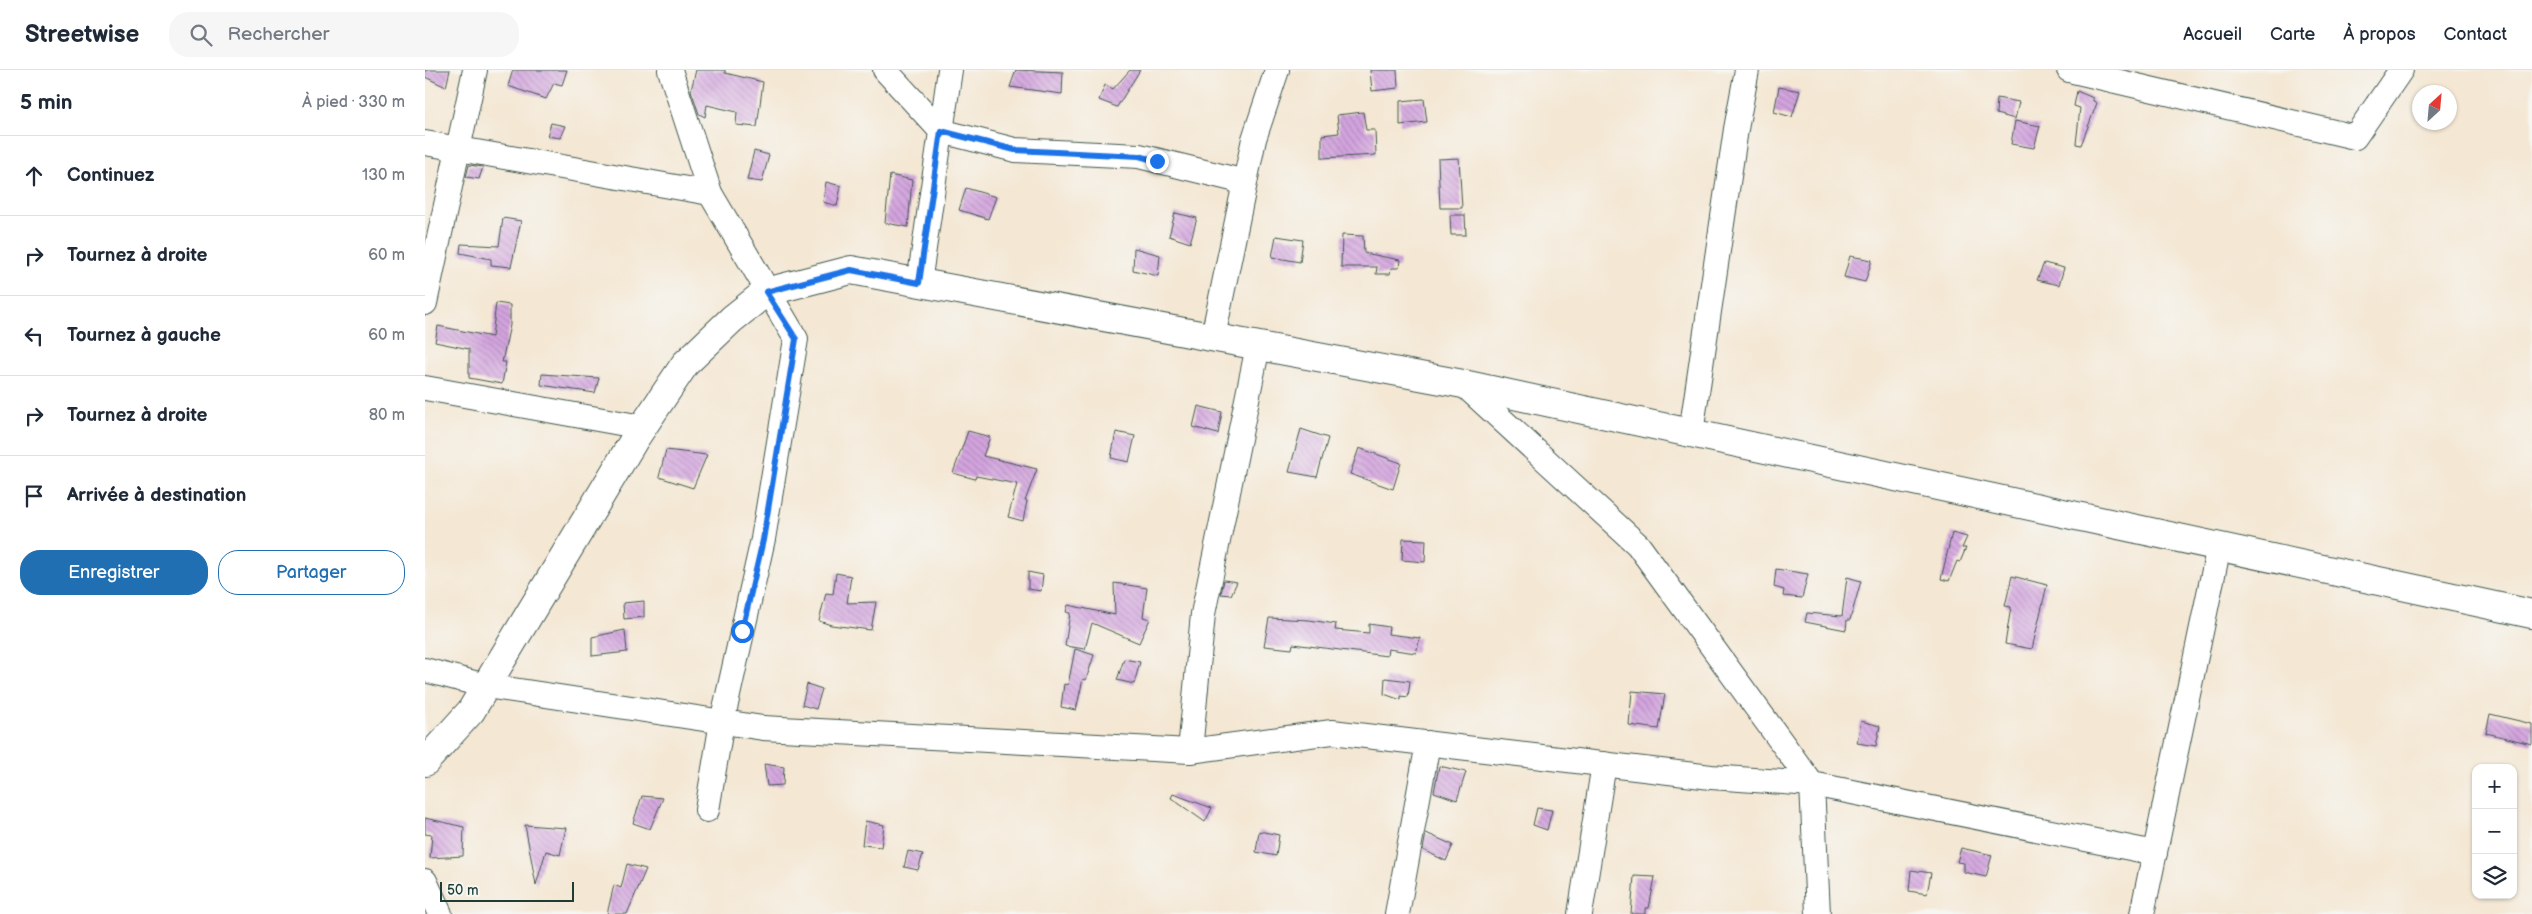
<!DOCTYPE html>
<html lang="fr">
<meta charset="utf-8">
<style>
body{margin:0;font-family:"Balsamiq Sans",sans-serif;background:#f6f6f7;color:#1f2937}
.controls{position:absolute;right:15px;bottom:15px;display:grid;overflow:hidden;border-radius:10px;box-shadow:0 1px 4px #0004}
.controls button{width:45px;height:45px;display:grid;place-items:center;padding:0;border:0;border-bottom:1px solid #e0e1e3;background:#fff;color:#1f2937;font:25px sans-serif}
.compass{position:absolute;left:1987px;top:15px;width:45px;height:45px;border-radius:50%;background:#fff;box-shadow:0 1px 4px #0004;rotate:26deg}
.scale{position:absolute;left:15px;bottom:12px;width:134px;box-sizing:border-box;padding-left:5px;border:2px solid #1f3d34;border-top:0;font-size:14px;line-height:18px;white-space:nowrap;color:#1f3d34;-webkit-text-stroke:4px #f6f6f2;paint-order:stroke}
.stop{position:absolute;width:15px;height:15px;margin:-11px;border:4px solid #1a73e8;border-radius:50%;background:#fff}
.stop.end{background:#1a73e8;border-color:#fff;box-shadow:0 1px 5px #0008}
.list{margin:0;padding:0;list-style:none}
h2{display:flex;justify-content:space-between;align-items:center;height:65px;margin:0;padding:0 20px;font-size:21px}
h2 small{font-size:16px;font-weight:400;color:#747a83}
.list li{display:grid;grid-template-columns:32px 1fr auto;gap:15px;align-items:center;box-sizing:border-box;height:80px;padding:0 20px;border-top:1px solid #e0e1e3}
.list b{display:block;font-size:19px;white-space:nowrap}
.list em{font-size:16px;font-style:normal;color:#747a83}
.actions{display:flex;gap:10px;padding:15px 20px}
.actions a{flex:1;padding:11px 0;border:1px solid #1f6fb2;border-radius:20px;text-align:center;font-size:18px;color:#1f6fb2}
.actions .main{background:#1f6fb2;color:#fff}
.icon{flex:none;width:28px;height:28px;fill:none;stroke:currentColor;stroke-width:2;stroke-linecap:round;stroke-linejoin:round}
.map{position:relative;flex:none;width:2107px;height:844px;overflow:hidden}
header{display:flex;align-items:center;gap:30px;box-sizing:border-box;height:70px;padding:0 25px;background:#fff;border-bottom:1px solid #e0e1e3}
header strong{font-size:24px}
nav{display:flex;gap:28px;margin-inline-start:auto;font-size:18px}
.search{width:350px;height:45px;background:#f6f6f7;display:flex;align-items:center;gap:12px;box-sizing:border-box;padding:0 18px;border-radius:20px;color:#747a83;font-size:19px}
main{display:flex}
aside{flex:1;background:#fff}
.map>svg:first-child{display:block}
.building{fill:url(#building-back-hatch)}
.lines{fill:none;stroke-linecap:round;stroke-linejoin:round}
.minor-casing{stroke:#3f564c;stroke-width:26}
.major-casing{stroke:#3f564c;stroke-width:30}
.minor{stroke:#fff;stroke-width:24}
.major{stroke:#fff;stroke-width:28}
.route{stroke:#1a73e8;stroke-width:6}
</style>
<header>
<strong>Streetwise</strong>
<div class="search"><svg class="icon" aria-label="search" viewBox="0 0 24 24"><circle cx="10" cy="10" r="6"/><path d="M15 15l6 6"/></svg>Rechercher</div>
<nav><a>Accueil</a><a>Carte</a><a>À propos</a><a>Contact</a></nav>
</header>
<main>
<aside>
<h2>5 min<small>À pied · 330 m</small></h2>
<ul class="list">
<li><svg class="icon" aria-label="ahead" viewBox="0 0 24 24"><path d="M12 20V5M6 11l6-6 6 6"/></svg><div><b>Continuez</b></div><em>130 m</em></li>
<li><svg class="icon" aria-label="right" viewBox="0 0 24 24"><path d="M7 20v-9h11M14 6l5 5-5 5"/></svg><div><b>Tournez à droite</b></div><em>60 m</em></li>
<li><svg class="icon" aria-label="left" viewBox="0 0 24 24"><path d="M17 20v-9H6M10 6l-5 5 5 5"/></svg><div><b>Tournez à gauche</b></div><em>60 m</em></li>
<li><svg class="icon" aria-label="right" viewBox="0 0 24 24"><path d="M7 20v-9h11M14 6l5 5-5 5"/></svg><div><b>Tournez à droite</b></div><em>80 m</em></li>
<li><svg class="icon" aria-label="arrive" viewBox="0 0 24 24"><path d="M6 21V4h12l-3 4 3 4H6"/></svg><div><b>Arrivée à destination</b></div></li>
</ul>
<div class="actions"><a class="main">Enregistrer</a><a>Partager</a></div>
</aside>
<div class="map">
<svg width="2107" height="844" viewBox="0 0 2107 844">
<defs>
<pattern id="building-back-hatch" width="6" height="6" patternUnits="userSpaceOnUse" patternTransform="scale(1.25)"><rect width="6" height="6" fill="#d4a4df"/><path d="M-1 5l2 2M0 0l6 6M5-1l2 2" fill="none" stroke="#ab87b6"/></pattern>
</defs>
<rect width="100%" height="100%" fill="#f6f6f2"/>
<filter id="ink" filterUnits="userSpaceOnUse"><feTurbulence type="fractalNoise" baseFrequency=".02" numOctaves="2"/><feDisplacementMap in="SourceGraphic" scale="10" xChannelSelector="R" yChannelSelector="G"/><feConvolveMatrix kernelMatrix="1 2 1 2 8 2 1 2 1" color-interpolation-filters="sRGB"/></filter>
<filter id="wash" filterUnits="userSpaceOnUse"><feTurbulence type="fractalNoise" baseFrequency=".0096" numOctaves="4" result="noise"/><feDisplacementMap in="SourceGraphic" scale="20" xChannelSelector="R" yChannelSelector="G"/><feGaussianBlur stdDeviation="1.12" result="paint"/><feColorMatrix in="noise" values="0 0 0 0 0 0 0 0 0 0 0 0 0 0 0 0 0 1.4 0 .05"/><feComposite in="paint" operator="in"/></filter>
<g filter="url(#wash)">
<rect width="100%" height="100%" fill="#f4e7d3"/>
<g id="blocks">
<!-- building -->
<g class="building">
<polygon points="0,0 25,0 21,17 0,7"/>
<polygon points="88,0 142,0 137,15 129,13 121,29 83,16"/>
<polygon points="271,0 300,0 300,3 338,12 332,57 311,55 312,42 282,35 280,47 274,44 266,20"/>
<polygon points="591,0 638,2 637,24 585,17"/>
<polygon points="705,0 715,0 692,37 674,30 680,15 688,19"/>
<polygon points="945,0 972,0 973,18 947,21"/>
<polygon points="1354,17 1375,21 1367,47 1349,42"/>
<polygon points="1652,21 1668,28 1668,31 1672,33 1656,75 1651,74 1655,38 1649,36"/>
<polygon points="1572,28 1594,32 1590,49 1571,44"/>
<polygon points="999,29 1002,52 975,55 975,31"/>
<polygon points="938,42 941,60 950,60 951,85 897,88 897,65 914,63 912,45"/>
<polygon points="1590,51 1615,56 1609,78 1586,74"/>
<polygon points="126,53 140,56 135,68 122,66"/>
<polygon points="329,81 344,85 337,112 322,110"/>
<polygon points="1034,88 1037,138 1015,138 1013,89"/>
<polygon points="44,95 58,97 54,109 41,107"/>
<polygon points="465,105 487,110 483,157 460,153"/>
<polygon points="401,112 416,116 412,136 398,132"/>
<polygon points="541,118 571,127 563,149 534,140"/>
<polygon points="750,143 772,148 765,173 744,166"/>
<polygon points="1025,145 1040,145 1041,165 1026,165"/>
<polygon points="78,148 96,151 86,197 66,195 66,189 35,183 36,174 74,176"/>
<polygon points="917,165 938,166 939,183 975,190 974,198 966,198 965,204 951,204 952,197 916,197"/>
<polygon points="851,166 878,170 875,192 847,187"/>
<polygon points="709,178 735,185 733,206 708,200"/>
<polygon points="1425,186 1447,190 1440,212 1419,207"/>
<polygon points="1619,193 1639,198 1634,215 1612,210"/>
<polygon points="71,233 85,235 85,255 77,292 81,292 77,314 44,308 44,279 10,272 13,256 67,267"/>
<polygon points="117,304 174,308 170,323 116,315"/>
<polygon points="773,336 797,342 793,364 768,357"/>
<polygon points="876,359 903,368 892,407 864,402"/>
<polygon points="543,361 565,367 558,386 612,399 600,431 602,431 598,451 583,447 592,414 551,406 550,409 528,403"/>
<polygon points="691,362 710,366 704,392 686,388"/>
<polygon points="934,378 976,393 968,419 925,404"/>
<polygon points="241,380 282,385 268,418 234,407"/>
<polygon points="1527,463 1542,467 1537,478 1541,478 1535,492 1532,491 1524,511 1516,509"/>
<polygon points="978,469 1001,470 1000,492 977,490"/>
<polygon points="1351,499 1383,504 1377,528 1358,526 1359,520 1349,517"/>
<polygon points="603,502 618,505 616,521 603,519"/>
<polygon points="411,503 426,506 422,533 451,532 446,560 406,555 394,551 401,523 408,524"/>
<polygon points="1587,506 1622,515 1607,579 1580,574 1586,537 1580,536"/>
<polygon points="1422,507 1436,511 1425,550 1422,550 1421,560 1380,552 1382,543 1417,546"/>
<polygon points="799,510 812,512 806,525 796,524"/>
<polygon points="689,513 722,518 718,547 725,549 714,573 667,553 660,579 640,576 645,543 641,542 643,535 690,545"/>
<polygon points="219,531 219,547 199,549 198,533"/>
<polygon points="844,548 884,550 911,554 910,560 944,563 944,554 964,557 963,564 995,568 991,583 963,579 962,586 868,574 867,579 839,576"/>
<polygon points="200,560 202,582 167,586 167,567"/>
<polygon points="650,579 669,585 661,610 658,609 651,640 636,637 639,614 643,615"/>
<polygon points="699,589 715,592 709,614 692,610"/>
<polygon points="960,608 985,611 983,627 976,626 976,630 959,624"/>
<polygon points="382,614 397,619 391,639 377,635"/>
<polygon points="1207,621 1240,624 1234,659 1204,655"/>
<polygon points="2065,644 2107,654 2107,674 2061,663"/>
<polygon points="1436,651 1455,656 1451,676 1432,673"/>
<polygon points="339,694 359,697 358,715 342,716"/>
<polygon points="1014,696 1041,702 1032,730 1009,722"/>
<polygon points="748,724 787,738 780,752 746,728"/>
<polygon points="217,726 238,728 225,759 208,753"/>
<polygon points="1112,738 1127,740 1122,760 1108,755"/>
<polygon points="0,748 39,757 38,786 5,788 7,765 0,764"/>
<polygon points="440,751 459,755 456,777 437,775"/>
<polygon points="100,755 141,758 135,785 121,781 111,815"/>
<polygon points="834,761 854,765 851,786 831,782"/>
<polygon points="1001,763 1028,775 1021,791 998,780"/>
<polygon points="1536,778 1567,785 1561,807 1539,802 1539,793 1532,792"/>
<polygon points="483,781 498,784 493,800 479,797"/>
<polygon points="202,794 221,799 202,844 182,844 189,815 196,818"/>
<polygon points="1486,800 1506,803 1502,824 1484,821"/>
<polygon points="1209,806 1230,807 1224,838 1220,838 1220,844 1206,844"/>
</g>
</g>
</g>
<g filter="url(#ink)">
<use href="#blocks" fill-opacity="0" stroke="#3f564c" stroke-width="1"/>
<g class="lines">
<defs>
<g id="minor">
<polyline points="245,0 285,123 371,269 338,469 297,652 282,740"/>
<polyline points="460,0 516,61 590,80 714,86 820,112"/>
<polyline points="1644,0 1930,67 1976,0"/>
<polyline points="0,73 285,123"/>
<polyline points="494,213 525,0"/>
<polyline points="0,233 50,0"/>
<polyline points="788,267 829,69 852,0"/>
<polyline points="1038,314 1213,475 1387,714 1393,844"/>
<polyline points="0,318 217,357"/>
<polyline points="1266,363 1311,59 1322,0"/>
<polyline points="0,600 61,616 338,658 765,681 907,662 1286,707 1387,714 1730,783"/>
<polyline points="765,681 778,544 833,276"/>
<polyline points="0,811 15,844"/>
<polyline points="972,844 1003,673"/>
<polyline points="1155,844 1179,694"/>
<polyline points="1717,844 1794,476"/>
</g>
<polyline id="major" points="0,692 46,641 209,370 260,294 307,249 341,222 426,200 1038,314 2107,544"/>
</defs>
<!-- minor casing -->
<use href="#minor" class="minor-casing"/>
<!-- major casing -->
<use href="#major" class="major-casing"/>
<!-- minor -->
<use href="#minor" class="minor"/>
<!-- major -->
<use href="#major" class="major"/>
</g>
</g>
<g class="lines" filter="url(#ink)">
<!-- route -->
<polyline class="route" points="317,561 338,470 371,269 341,222 426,200 494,213 516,61 590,80 714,86 732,91"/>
</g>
</svg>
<div class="controls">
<button>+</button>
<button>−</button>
<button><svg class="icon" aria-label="layers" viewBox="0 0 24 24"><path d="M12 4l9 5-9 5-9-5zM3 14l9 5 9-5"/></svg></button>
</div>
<svg class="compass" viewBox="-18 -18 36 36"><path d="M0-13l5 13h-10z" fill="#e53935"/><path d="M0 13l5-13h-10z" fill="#747a83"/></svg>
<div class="scale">50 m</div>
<div class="stop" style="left:317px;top:561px"></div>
<div class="stop end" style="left:732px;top:91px"></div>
</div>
</main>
